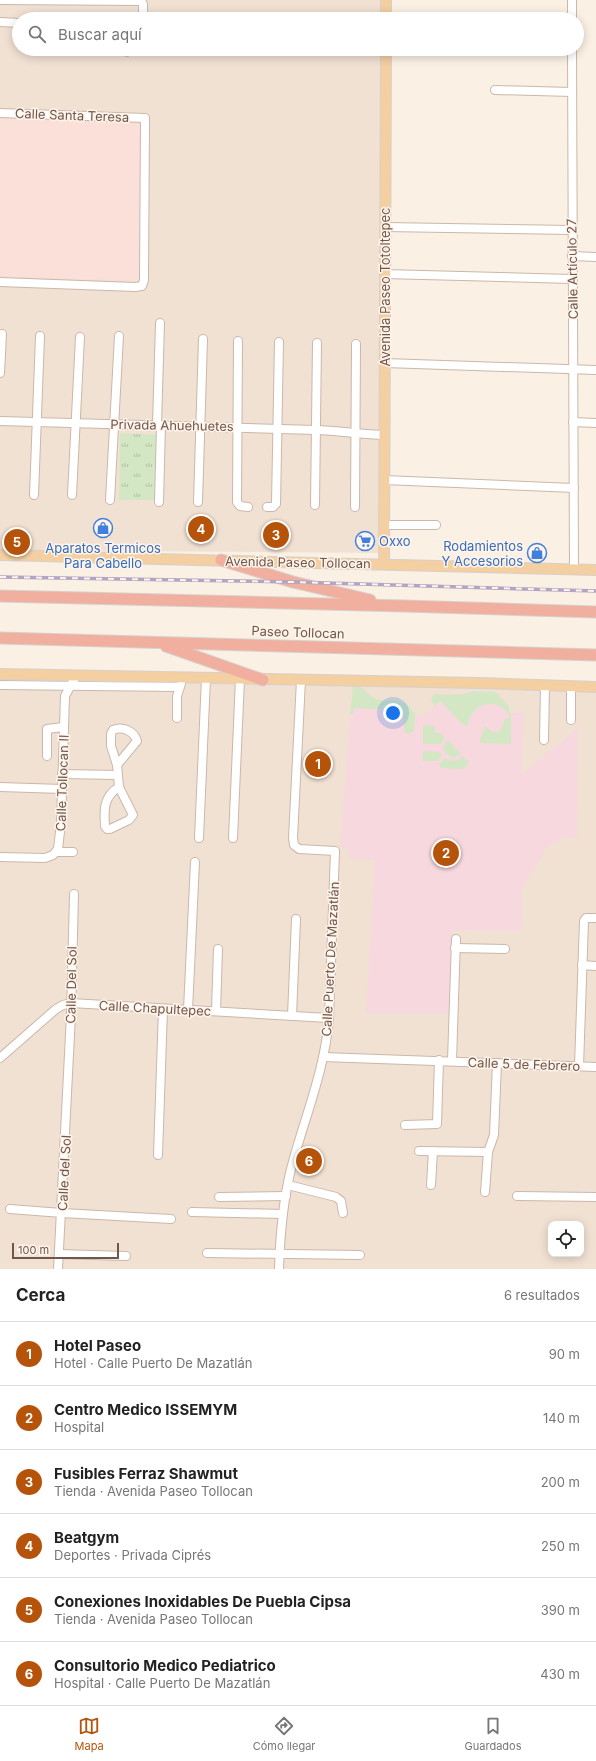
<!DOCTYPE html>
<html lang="es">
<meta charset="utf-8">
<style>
body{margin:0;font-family:Inter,sans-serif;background:#f6f6f6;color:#222}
.controls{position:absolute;right:12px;bottom:12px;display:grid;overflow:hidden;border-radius:8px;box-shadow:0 2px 10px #0003}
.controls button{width:36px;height:36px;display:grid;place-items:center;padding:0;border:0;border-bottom:1px solid #e0e0e0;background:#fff;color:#222;font:20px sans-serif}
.scale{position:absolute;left:12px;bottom:10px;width:107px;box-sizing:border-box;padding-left:4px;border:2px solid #71564c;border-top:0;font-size:11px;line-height:14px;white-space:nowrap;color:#71564c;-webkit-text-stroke:3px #fef4ea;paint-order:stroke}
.you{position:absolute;left:393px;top:713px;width:14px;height:14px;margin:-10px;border:3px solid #fff;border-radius:50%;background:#1a73e8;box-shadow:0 0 0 6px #1a73e833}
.badge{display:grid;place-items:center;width:26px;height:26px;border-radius:50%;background:#b45309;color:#fff;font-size:13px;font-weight:700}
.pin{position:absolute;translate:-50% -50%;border:2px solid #fff;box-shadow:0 1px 4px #0006}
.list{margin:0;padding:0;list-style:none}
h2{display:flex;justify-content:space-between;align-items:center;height:52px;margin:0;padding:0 16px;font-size:17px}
h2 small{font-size:13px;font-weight:400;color:#767676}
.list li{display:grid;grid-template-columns:26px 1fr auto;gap:12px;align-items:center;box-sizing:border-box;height:64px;padding:0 16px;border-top:1px solid #e0e0e0}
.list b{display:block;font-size:15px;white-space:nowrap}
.list p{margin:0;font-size:13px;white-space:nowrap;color:#767676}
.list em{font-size:13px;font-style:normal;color:#767676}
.icon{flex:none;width:22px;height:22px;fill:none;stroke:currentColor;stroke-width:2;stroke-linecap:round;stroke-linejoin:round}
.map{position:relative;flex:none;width:596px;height:1269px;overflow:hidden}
.search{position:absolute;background:#fff;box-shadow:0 2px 10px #0003;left:12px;right:12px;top:12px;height:44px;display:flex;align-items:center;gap:10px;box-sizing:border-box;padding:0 14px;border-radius:22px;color:#767676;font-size:15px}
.sheet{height:436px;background:#fff}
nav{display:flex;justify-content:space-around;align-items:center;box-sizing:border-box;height:56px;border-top:1px solid #e0e0e0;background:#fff;font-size:11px;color:#767676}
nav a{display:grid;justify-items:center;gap:2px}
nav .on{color:#b45309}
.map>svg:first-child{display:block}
.residential{fill:#f1e1d3;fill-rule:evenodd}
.commercial{fill:#fae0d8}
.medical{fill:#f7d8de}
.park{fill:url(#park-tufts)}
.garden{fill:#d4e7c4}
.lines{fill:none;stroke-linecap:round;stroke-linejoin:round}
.minor-casing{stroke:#cbb7ab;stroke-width:10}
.major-casing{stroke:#d7d0cd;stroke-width:12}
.highway-casing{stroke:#d7d0cd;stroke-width:13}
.minor{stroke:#fff;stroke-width:8}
.major{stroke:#f4cfa1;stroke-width:10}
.highway{stroke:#f0af9f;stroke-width:11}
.rail-casing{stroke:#b2a4c3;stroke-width:3.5}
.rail{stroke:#fef4ea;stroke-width:2;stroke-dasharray:6;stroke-linecap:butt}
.labels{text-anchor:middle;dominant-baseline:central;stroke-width:3;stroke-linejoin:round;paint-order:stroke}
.street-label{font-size:13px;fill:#71564c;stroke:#fef4ea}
.shop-label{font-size:13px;fill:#366cbe;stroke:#fef4ea;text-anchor:start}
</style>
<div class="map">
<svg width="596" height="1269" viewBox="0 0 596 1269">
<defs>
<pattern id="park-tufts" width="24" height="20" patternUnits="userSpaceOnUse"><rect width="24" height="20" fill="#d4e7c4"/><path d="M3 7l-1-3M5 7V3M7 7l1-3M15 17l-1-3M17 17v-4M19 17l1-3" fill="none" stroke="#b0bea1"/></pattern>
</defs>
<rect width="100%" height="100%" fill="#faf0e4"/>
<!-- residential -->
<g class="residential">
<polygon points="0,0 381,0 382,19 19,19 19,49 382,49 385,553 0,550"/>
<path d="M0,676L596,683V1269H0ZM551,1224H581V1254H551Z"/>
</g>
<!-- commercial -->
<polygon class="commercial" points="0,119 144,124 139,281 0,276"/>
<!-- medical -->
<polygon class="medical" points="353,686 363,688 375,699 402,701 413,711 415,716 423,717 435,706 431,701 435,694 464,695 473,691 498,693 510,707 509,707 509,713 524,713 521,775 578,728 577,838 567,836 549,845 522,888 521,931 452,930 448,1013 366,1013 375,860 348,859 348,847 340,847"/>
<!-- park -->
<polygon class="park" points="120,433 159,435 156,500 119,500"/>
<!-- garden -->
<g class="garden">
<path d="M353,686C363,684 366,694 374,698C391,706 401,692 415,714L414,732L408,734L404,731V717L398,716V710L354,708L353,714L350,715Z"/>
<path d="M473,691L495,692L510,707H509V712L511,713V744L479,743L485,726L492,732C499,733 504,728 504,720L510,717C504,703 486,700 475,710C470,715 469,721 467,727C458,721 448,709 440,701L435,706L431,701L433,695C439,692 441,696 446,695C456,694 465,695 473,691Z"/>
<polygon points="423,725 432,725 435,728 435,733 440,733 445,737 441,744 423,744"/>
<polygon points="448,740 461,754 453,758 445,753 443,747"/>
<polygon points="423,751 440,752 442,755 437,761 422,761"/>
<path d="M463,756L469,763L463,769L440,768V763L445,758C451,762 458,761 463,756Z"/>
</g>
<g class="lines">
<defs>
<g id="minor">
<polyline points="0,0 141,1 143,4 143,19"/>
<polyline points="572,19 572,0"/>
<polyline points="0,22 19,23"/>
<polyline points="572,49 574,570"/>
<polyline points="127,52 127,49"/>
<polyline points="495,90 572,92"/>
<polyline points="0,113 145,118 144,280 142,286 135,287 0,282"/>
<polyline points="385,227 572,230"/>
<polyline points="572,256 596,257"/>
<polyline points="384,274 572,279"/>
<polyline points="238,341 237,502 240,506 248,507"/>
<polyline points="385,363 596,370"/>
<polyline points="0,373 2,334"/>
<path d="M0,421L316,430C339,431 361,434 385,435"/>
<polyline points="573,422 596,423"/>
<polyline points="157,425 160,323"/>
<polyline points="384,480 574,488"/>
<polyline points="34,495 40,336"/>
<polyline points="72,495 80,337"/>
<polyline points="110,500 119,336"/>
<polyline points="159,502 161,425"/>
<polyline points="198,502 203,339"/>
<polyline points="315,505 317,343"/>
<polyline points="267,507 273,507 276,504 279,342"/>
<polyline points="355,507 356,344"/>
<polyline points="385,525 436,525"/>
<polyline points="0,685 179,687"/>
<polyline points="177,718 177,696 181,684"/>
<polyline points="571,720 571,686"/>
<polyline points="544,740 545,685"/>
<polyline points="47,756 47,729 63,727"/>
<path d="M117,765L137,741C134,731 123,726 113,730L111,734V746L117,765L119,787L133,815L129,820L110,829H107L105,826C104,810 103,797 119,787"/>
<polyline points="62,774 117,775"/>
<polyline points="0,787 62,789"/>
<polyline points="199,838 206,678"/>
<polyline points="233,838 240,679"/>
<polyline points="56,852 73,852"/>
<polyline points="0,857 45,858 53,855 58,849 61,823 65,696 76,676"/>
<polyline points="455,948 505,949"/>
<polyline points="582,965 596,966"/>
<polyline points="188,1010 195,862"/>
<polyline points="216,1011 218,949"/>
<polyline points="292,1016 296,919"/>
<polyline points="323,1057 596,1067"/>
<polyline points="0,1058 56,1009 63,1005 71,1003 329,1018"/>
<polyline points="452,1061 456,939"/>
<polyline points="579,1066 584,921 586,918 596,918"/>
<polyline points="405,1125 437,1124 439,1060"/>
<polyline points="419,1151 488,1152"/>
<polyline points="158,1155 163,1009"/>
<polyline points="288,1185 336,1197 341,1201 343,1213"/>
<polyline points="431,1185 433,1151"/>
<polyline points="485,1192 488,1152 494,1135 497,1063"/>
<polyline points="517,1196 596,1197"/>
<polyline points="219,1197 286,1196"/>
<polyline points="10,1209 62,1213 171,1219"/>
<polyline points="192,1212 283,1214"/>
<polyline points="207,1253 360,1255"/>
<polyline points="59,1254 126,1256"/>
<polyline points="58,1269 71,1015 74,894"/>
<path d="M279,1269C280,1236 283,1201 291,1169C304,1119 325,1070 329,1018L335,851L299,849L294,845L293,838L301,680"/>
</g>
<g id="major">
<polyline points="386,19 386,0"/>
<polyline points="0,555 596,570"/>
<polyline points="384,564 386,49"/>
<polyline points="0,674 479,683 596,687"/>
</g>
<g id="highway">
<polyline points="221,560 293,582 370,600"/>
<polyline points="0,596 404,606 596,612"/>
<polyline points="0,638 596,655"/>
<polyline points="166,646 263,680"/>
</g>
</defs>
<!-- minor casing -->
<use href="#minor" class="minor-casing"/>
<!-- major casing -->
<use href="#major" class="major-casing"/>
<!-- highway casing -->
<use href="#highway" class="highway-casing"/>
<!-- minor -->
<use href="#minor" class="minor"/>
<!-- major -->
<use href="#major" class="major"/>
<!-- highway -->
<use href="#highway" class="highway"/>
<defs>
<polyline id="rail" points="0,577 293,582 596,591"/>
</defs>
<!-- rail casing -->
<use href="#rail" class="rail-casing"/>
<!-- rail -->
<use href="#rail" class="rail"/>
</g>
<!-- icons -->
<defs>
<symbol id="shop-ring" viewBox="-11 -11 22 22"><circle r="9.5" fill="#fef4ea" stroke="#3f7fe0" stroke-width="1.5"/><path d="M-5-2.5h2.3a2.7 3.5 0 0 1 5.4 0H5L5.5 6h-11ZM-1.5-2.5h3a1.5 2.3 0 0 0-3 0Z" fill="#3f7fe0"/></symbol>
<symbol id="supermarket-ring" viewBox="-11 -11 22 22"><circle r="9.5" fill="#fef4ea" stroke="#3f7fe0" stroke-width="1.5"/><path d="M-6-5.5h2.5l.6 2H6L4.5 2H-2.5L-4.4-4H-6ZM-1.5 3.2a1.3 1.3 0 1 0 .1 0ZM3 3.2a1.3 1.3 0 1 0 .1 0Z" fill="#3f7fe0"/></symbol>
</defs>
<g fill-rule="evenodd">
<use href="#shop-ring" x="92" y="517" width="22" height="22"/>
<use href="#supermarket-ring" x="354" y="530" width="22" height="22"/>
<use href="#shop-ring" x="526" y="542" width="22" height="22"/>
</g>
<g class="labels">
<!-- street labels -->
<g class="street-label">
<text transform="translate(72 115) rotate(2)">Calle Santa Teresa</text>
<text transform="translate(572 269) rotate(-91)">Calle Artículo 27</text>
<text transform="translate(385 287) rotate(-90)">Avenida Paseo Totoltepec</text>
<text transform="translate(172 425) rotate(1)">Privada Ahuehuetes</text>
<text transform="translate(298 562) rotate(1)">Avenida Paseo Tollocan</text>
<text transform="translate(298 632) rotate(2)">Paseo Tollocan</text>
<text transform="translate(62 783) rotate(-88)">Calle Tollocan II</text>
<text transform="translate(330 959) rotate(-87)">Calle Puerto De Mazatlán</text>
<text transform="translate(71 985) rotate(-89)">Calle Del Sol</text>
<text transform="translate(155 1008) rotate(3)">Calle Chapultepec</text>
<text transform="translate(524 1064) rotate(2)">Calle 5 de Febrero</text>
<text transform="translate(64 1173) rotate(-87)">Calle del Sol</text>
</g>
<!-- shop labels -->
<g class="shop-label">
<text x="379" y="541">Oxxo</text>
<text x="523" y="546" text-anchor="end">Rodamientos<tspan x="523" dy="15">Y Accesorios</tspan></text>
<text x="103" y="548" text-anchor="middle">Aparatos Termicos<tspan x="103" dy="15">Para Cabello</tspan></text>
</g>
</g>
</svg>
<div class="controls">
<button><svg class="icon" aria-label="locate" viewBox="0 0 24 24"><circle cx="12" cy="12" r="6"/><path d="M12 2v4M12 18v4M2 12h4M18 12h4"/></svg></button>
</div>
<div class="scale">100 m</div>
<div class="you"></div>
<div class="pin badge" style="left:318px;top:764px">1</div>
<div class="pin badge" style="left:446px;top:853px">2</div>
<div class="pin badge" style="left:276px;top:535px">3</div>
<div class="pin badge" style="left:201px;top:529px">4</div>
<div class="pin badge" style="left:17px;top:542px">5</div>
<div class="pin badge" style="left:309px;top:1161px">6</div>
<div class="search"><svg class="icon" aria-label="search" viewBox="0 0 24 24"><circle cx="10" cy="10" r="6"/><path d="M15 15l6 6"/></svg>Buscar aquí</div>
</div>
<section class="sheet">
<h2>Cerca<small>6 resultados</small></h2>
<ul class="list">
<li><span class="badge">1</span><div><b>Hotel Paseo</b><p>Hotel · Calle Puerto De Mazatlán</p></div><em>90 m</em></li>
<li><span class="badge">2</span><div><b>Centro Medico ISSEMYM</b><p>Hospital</p></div><em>140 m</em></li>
<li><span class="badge">3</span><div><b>Fusibles Ferraz Shawmut</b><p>Tienda · Avenida Paseo Tollocan</p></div><em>200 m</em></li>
<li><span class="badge">4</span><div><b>Beatgym</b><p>Deportes · Privada Ciprés</p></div><em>250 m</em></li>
<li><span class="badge">5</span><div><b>Conexiones Inoxidables De Puebla Cipsa</b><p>Tienda · Avenida Paseo Tollocan</p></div><em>390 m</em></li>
<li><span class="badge">6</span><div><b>Consultorio Medico Pediatrico</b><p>Hospital · Calle Puerto De Mazatlán</p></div><em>430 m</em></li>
</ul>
</section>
<nav>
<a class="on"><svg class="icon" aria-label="map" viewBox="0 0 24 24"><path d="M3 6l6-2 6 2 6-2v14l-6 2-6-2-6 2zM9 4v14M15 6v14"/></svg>Mapa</a>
<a><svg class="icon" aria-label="directions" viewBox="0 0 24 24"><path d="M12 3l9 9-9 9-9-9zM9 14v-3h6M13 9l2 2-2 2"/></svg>Cómo llegar</a>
<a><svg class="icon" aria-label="saved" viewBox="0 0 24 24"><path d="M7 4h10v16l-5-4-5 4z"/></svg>Guardados</a>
</nav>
